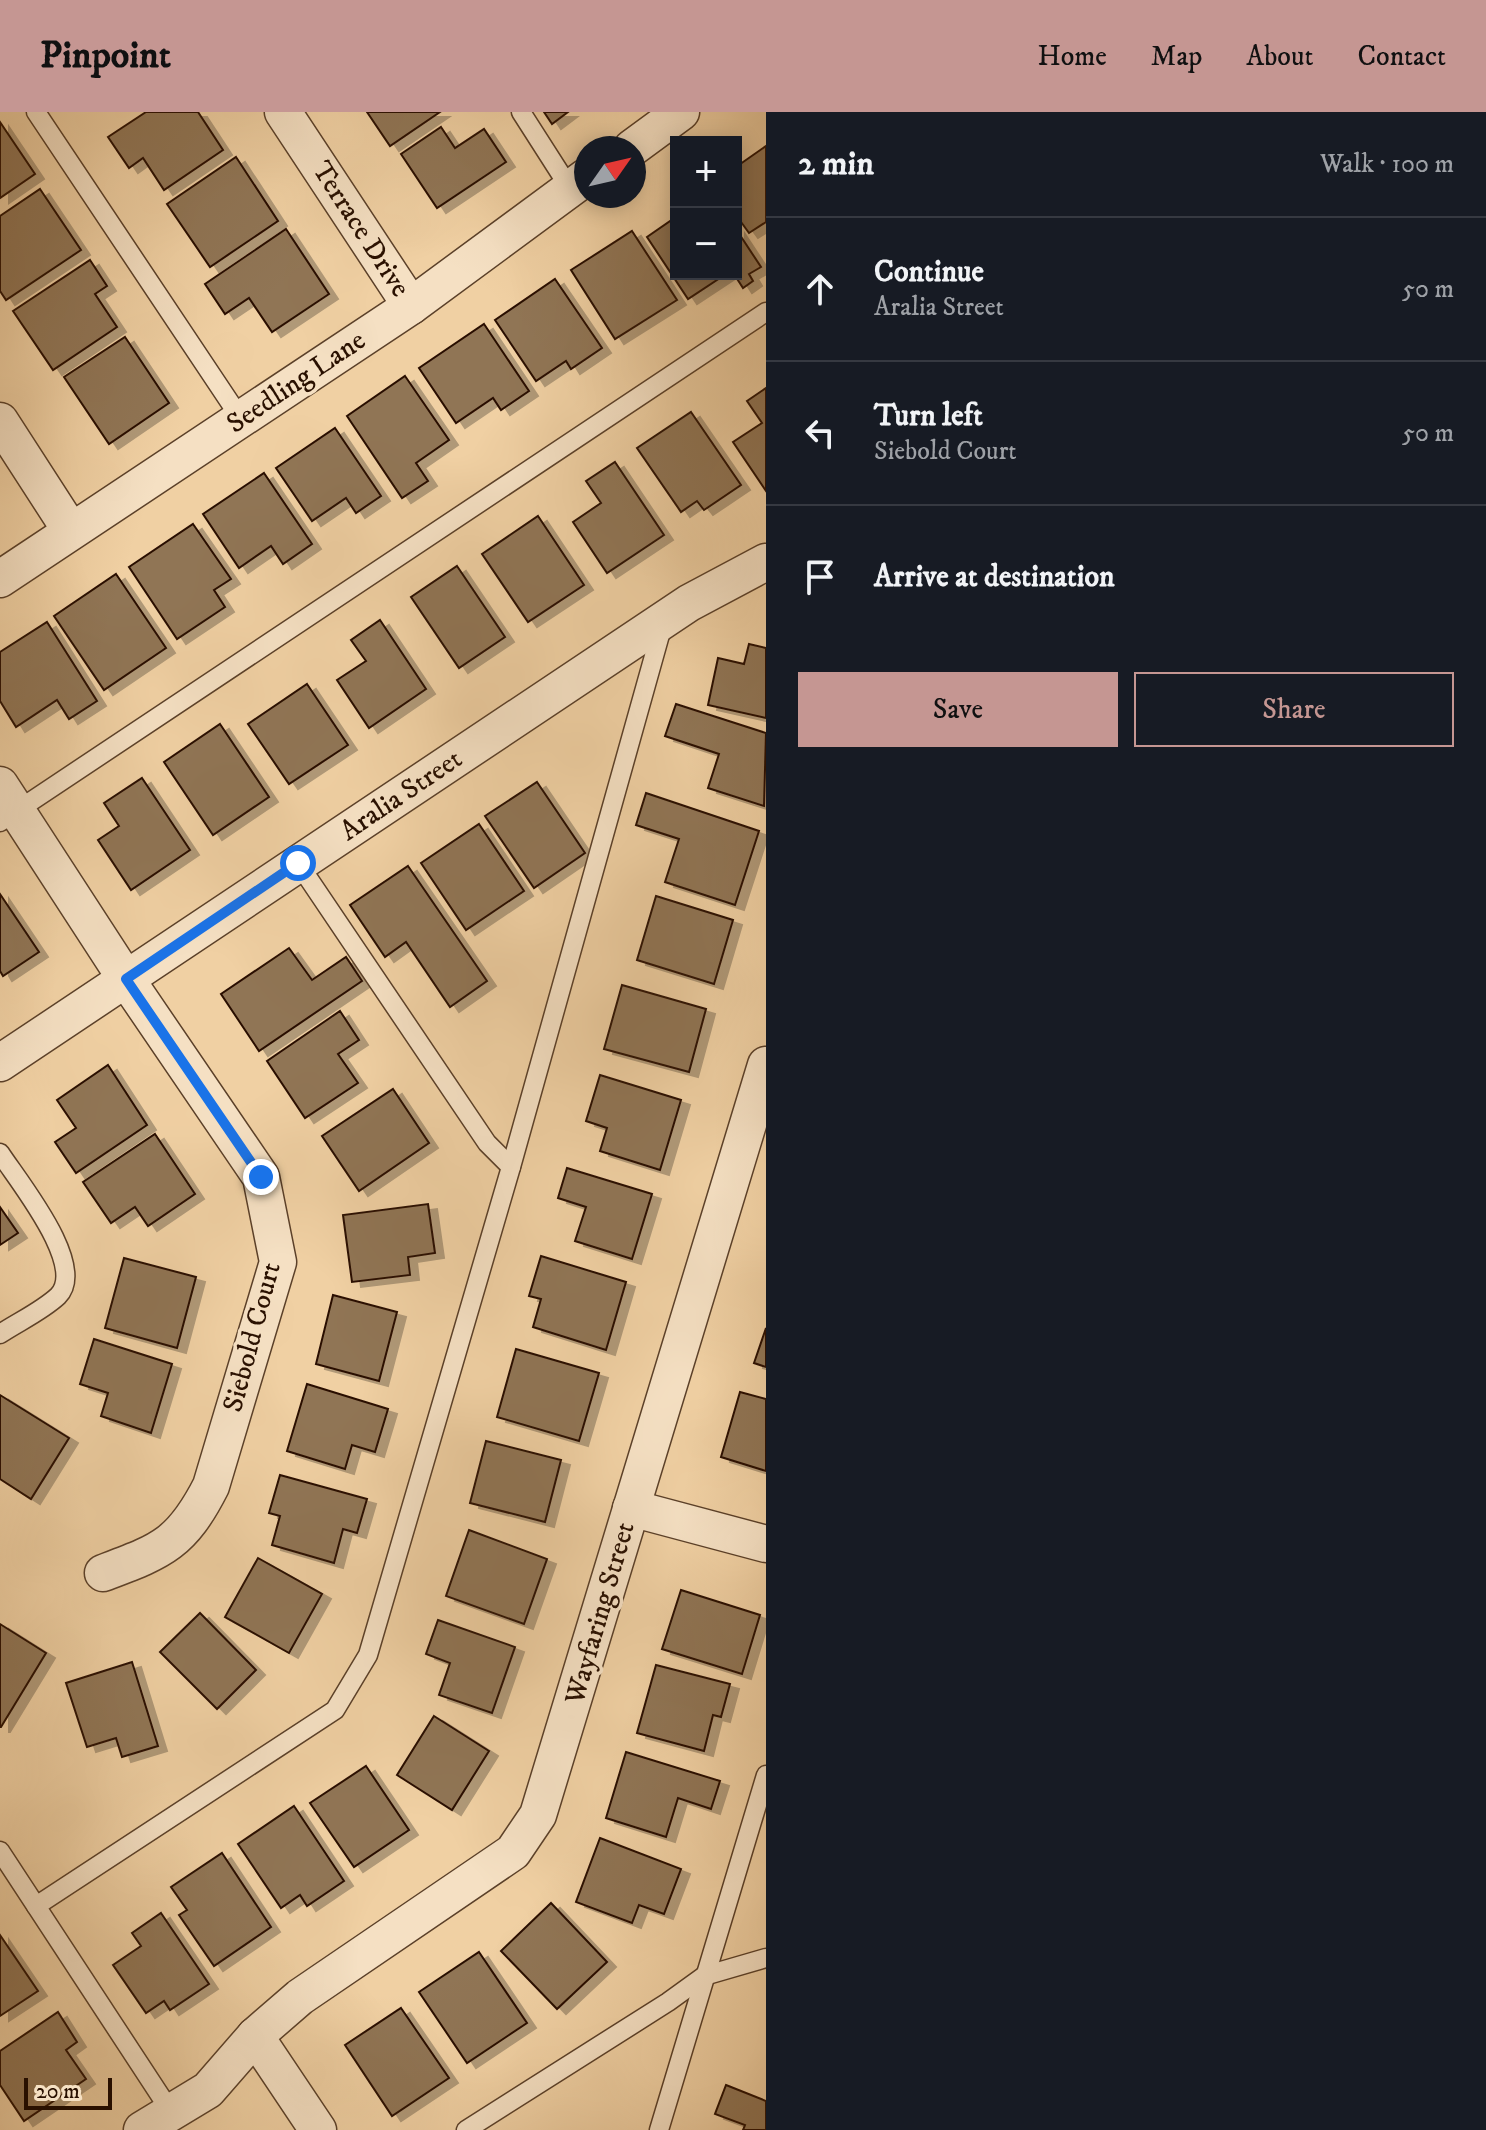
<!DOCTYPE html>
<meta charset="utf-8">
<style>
body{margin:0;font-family:"IM FELL DW Pica",serif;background:#242831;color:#f1f3f6}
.controls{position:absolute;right:24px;top:24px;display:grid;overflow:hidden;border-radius:0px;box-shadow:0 4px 20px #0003}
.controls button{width:72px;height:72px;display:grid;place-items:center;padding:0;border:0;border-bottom:2px solid #363941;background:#171b24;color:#f1f3f6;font:40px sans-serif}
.compass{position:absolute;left:574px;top:24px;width:72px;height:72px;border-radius:50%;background:#171b24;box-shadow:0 4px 20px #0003;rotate:56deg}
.scale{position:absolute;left:24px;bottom:20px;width:88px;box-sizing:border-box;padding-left:8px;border:4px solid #291000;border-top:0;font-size:22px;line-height:28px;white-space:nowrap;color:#291000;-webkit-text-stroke:6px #f5e0c3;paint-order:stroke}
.stop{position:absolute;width:24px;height:24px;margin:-18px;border:6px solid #1a73e8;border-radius:50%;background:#fff}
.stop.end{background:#1a73e8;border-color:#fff;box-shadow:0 2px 8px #0008}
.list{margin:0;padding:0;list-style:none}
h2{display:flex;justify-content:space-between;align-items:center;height:104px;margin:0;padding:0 32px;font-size:34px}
h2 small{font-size:26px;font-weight:400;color:#9ea1a6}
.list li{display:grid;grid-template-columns:52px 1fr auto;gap:24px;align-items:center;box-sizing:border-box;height:144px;padding:0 32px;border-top:2px solid #363941}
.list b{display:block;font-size:30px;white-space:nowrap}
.list p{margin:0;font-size:26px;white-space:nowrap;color:#9ea1a6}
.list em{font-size:26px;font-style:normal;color:#9ea1a6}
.actions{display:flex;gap:16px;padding:24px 32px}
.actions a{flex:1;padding:18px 0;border:2px solid #c59692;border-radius:0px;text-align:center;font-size:28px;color:#c59692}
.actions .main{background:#c59692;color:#111}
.icon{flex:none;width:44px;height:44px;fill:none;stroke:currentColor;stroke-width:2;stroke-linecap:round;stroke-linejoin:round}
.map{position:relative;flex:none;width:766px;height:2018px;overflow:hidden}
header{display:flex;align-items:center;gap:48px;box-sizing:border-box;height:112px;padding:0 40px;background:#c59692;color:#111}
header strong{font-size:38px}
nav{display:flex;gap:44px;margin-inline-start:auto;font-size:28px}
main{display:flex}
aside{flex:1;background:#171b24}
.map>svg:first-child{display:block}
.building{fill:#907455;stroke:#291000;stroke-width:2;filter:url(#shadow)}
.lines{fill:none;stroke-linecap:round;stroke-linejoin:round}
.lane-casing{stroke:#5b4029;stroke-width:21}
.street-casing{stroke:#5b4029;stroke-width:39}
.lane{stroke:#f5e0c3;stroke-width:18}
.street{stroke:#f5e0c3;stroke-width:36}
.route{stroke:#1a73e8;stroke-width:10}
.labels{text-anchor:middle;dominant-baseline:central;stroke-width:7;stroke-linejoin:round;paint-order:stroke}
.street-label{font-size:28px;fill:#291000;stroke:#f5e0c3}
</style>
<header>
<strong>Pinpoint</strong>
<nav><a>Home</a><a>Map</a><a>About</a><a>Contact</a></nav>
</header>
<main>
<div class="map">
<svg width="766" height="2018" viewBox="0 0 766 2018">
<defs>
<filter id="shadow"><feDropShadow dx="9" dy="5" stdDeviation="0" flood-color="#0004"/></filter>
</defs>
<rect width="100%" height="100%" fill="#f0d0a3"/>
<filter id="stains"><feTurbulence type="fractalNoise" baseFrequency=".0025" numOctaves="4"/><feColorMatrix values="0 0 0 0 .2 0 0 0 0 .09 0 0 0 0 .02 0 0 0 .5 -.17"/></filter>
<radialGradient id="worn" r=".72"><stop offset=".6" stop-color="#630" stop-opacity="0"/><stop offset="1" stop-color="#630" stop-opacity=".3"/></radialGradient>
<!-- building -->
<g class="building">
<polygon points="146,0 198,0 223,38 164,78 143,46 129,56 108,25"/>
<polygon points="367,0 440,0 390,34"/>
<polygon points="544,0 568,0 552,12"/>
<polygon points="0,10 35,62 0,86"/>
<polygon points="441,15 455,36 484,17 506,50 437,96 401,42"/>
<polygon points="766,34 766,110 749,121 736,103 736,55"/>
<polygon points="236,45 278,109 210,155 167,92"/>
<polygon points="40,77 81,138 6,188 0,179 0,104"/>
<polygon points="676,105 676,162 726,162 688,187 647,125"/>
<polygon points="286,117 329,182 272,220 249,186 225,202 205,172"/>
<polygon points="736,117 761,155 749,162 753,169 743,176 734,162"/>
<polygon points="632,119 677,188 615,227 571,158"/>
<polygon points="90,148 107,174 95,182 117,215 53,258 13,199"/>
<polygon points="555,167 602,236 571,257 566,249 536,269 495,208"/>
<polygon points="484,212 529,279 501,298 493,286 456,311 419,256"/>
<polygon points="125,225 169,291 109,332 64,265"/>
<polygon points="405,264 449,328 416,351 428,369 402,386 347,304"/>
<polygon points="766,276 766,379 733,330 762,311 747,289"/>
<polygon points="691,300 741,373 704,398 697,389 681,400 637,336"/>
<polygon points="335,316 381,384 356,401 346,386 312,409 276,356"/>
<polygon points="615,350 664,423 607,461 573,410 601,391 586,369"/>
<polygon points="264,361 312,432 283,452 271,434 239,456 203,402"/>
<polygon points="538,404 584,473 528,510 482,442"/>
<polygon points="193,412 231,467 214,478 225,495 177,527 129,455"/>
<polygon points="457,454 505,525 459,556 411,485"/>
<polygon points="116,462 166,536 104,578 54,504"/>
<polygon points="380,508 426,577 369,616 337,568 366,549 351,528"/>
<polygon points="47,510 97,589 69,607 57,588 16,615 0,589 0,540"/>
<polygon points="749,532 766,536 766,606 708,593 718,546 744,552"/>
<polygon points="307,572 348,633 289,672 248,612"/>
<polygon points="676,592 766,621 764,694 708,676 719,642 665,624"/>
<polygon points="220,612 269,685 213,723 164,650"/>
<polygon points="142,666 190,738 131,778 98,728 119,714 104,691"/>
<polygon points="537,670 585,741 534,776 485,704"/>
<polygon points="646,681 759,719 735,793 665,770 679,727 636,713"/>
<polygon points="479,712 524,779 466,818 421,751"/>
<polygon points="408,754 487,869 450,895 406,830 385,845 350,793"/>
<polygon points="0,782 39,840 3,864 0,859"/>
<polygon points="656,784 733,808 714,872 637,848"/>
<polygon points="289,836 312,868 346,845 362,869 259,939 221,882"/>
<polygon points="622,873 706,897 689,960 604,937"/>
<polygon points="340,899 359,928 338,942 358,971 305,1006 267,949"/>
<polygon points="108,953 147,1013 76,1061 55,1030 76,1016 57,988"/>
<polygon points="600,963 681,988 660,1058 600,1039 607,1016 586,1009"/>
<polygon points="393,977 429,1031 359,1079 322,1024"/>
<polygon points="155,1022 195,1082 148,1114 135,1095 111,1111 83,1070"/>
<polygon points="567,1056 652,1082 632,1147 575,1129 586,1095 558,1086"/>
<polygon points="428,1092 435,1141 408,1145 410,1163 352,1170 343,1103"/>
<polygon points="0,1095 18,1121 0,1133"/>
<polygon points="541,1144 626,1170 606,1238 533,1215 541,1187 529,1184"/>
<polygon points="124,1146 196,1165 177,1236 105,1216"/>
<polygon points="333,1183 397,1200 379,1269 316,1252"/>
<polygon points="766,1216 766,1255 754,1251"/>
<polygon points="94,1227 172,1252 151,1321 101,1304 108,1281 80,1272"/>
<polygon points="516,1237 599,1261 579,1329 497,1305"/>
<polygon points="307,1272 388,1297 375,1340 352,1333 345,1357 287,1339"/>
<polygon points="740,1280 766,1287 766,1359 721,1345"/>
<polygon points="0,1283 69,1326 31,1387 0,1367"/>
<polygon points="486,1329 561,1348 545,1410 470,1391"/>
<polygon points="280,1363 367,1387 357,1421 343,1417 334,1451 272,1433 280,1404 269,1401"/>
<polygon points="469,1418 547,1447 524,1512 446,1484"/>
<polygon points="258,1446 322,1482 289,1541 225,1505"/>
<polygon points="681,1478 760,1503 742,1562 662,1537"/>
<polygon points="200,1501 256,1558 217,1597 160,1540"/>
<polygon points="438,1508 515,1535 492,1601 439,1583 450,1551 426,1542"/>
<polygon points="0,1512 46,1541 1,1615 0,1615"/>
<polygon points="132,1550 158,1634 122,1645 116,1626 87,1635 66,1571"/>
<polygon points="656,1553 730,1572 721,1605 713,1603 704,1639 637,1621"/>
<polygon points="434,1604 489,1639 452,1698 397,1663"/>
<polygon points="626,1640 720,1669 711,1697 678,1686 666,1725 606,1706"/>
<polygon points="366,1654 409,1718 354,1755 310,1691"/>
<polygon points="294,1694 344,1769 307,1794 300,1783 281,1796 238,1732"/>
<polygon points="600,1726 681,1757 664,1802 639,1793 632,1811 576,1790"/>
<polygon points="222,1741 271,1815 214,1854 179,1803 187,1798 171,1775"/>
<polygon points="551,1791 607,1850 557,1897 501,1839"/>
<polygon points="161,1801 209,1872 170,1898 164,1889 146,1901 113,1853 141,1834 132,1821"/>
<polygon points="0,1823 38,1879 0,1904"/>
<polygon points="479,1840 527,1911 467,1951 419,1880"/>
<polygon points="401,1896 449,1966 392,2004 345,1933"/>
<polygon points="58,1900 77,1930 66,1938 86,1967 24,2009 0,1973 0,1939"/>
<polygon points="726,1973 766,1989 766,2018 743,2018 745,2013 715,2002"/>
</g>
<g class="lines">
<defs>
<g id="lane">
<polyline points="36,0 241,307"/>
<polyline points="521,0 569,75"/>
<polyline points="0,710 766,200"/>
<polyline points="298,751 487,1031 511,1055"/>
<path d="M0,1041C18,1069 88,1154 58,1184C42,1199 18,1210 0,1222"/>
<polyline points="0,1739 171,2000"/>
<polyline points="36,1794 335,1598 368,1543 511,1055 663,512"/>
<polyline points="466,2018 668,1890 704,1864 766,1846"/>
<polyline points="659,2018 766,1663"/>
</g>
<g id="street">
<polyline points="283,0 411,194"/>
<polyline points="632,36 681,0"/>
<polyline points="0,309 71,419"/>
<polyline points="0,467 411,194 586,65"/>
<path d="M0,673L126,867L261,1065L278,1150L211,1374C181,1433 161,1439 103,1461"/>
<polyline points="0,951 689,491 766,450"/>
<polyline points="631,1396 766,1432"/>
<polyline points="255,1924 318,2018"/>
<polyline points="142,2018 208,1978 255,1924 300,1885 513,1740 538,1703 766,953"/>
</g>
</defs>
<!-- lane casing -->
<use href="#lane" class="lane-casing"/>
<!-- street casing -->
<use href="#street" class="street-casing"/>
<!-- lane -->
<use href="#lane" class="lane"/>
<!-- street -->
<use href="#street" class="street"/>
</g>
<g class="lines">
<!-- route -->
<polyline class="route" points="261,1065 126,867 298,751"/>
</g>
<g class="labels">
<!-- street labels -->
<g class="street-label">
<text transform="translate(361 117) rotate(57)">Terrace Drive</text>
<text transform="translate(296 270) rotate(-34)">Seedling Lane</text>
<text transform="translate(401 683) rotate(-34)">Aralia Street</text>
<text transform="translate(252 1225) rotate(-75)">Siebold Court</text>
<text transform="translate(600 1501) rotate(-74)">Wayfaring Street</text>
</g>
</g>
<rect width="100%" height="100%" filter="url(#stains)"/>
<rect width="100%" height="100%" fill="url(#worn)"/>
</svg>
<div class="controls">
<button>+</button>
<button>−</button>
</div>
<svg class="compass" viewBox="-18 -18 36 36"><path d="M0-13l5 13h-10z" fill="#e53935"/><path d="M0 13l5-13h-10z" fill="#9ea1a6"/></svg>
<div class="scale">20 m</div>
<div class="stop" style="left:298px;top:751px"></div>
<div class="stop end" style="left:261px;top:1065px"></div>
</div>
<aside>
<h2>2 min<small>Walk · 100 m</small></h2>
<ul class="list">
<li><svg class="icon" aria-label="ahead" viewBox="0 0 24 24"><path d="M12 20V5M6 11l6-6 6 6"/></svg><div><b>Continue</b><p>Aralia Street</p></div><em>50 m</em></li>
<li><svg class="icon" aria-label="left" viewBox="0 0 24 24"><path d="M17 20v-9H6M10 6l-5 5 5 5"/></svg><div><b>Turn left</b><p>Siebold Court</p></div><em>50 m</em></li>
<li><svg class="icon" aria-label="arrive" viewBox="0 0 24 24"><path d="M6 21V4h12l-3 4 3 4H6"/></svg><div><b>Arrive at destination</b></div></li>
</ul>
<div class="actions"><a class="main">Save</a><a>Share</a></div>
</aside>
</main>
